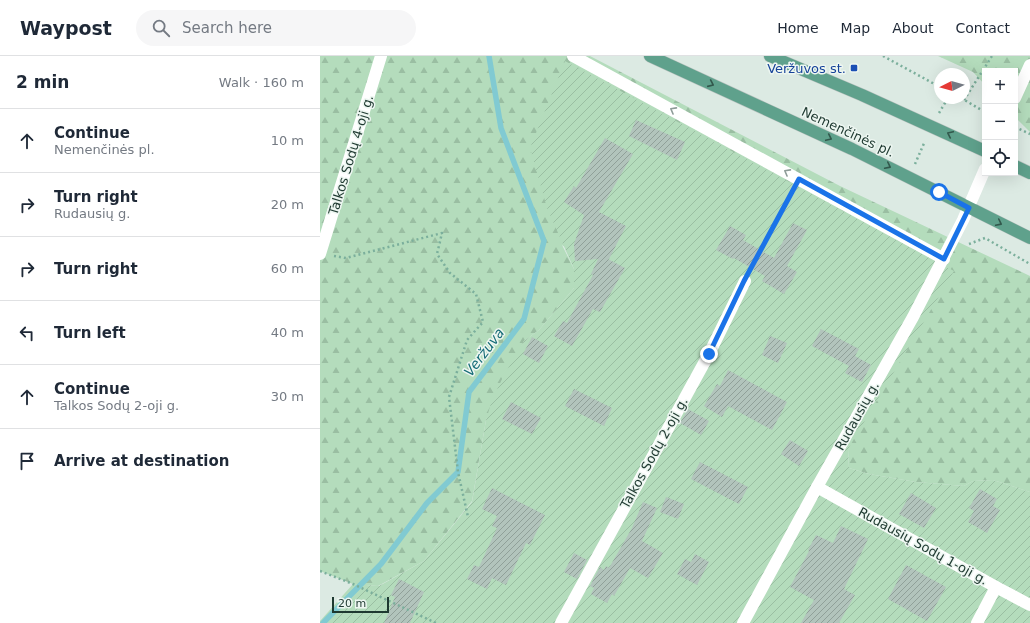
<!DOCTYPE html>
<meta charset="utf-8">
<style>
body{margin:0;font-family:"DejaVu Sans",sans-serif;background:#f6f6f7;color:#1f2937}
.controls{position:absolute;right:12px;top:12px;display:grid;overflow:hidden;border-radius:0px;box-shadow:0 4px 16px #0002}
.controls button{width:36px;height:36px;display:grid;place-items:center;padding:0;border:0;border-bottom:1px solid #e0e1e3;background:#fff;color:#1f2937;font:20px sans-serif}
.compass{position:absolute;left:614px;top:12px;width:36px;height:36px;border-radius:50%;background:#fff;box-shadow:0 4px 16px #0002;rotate:264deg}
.scale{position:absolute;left:12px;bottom:10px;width:57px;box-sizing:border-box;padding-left:4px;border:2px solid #1e3930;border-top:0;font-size:11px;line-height:14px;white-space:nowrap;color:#1e3930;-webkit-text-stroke:3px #edf6f1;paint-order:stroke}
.stop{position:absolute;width:12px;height:12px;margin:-9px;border:3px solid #1a73e8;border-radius:50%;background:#fff}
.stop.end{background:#1a73e8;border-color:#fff;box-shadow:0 1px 4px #0008}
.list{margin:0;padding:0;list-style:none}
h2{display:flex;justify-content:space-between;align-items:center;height:52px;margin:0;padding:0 16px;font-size:17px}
h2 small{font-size:13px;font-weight:400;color:#747a83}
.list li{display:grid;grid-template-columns:26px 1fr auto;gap:12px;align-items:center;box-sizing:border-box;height:64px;padding:0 16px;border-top:1px solid #e0e1e3}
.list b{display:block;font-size:15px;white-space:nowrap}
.list p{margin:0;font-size:13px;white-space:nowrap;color:#747a83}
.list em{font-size:13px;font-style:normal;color:#747a83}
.icon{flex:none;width:22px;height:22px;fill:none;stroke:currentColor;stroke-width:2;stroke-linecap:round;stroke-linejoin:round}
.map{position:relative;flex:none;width:710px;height:567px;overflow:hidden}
header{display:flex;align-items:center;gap:24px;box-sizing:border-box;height:56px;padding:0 20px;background:#fff;border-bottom:1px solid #e0e1e3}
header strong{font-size:19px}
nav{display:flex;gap:22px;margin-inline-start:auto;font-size:14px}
.search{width:280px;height:36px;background:#f6f6f7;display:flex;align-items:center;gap:10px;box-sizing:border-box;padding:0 14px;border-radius:22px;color:#747a83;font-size:15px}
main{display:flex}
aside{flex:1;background:#fff}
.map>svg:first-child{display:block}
.forest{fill:url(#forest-firs)}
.garden{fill:url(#garden-furrows)}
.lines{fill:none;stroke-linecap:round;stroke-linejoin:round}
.stream{stroke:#81cad2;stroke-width:5.5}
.building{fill:url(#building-hatch)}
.major-casing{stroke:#bcc4c1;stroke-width:13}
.path{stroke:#7baf9c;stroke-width:2.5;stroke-dasharray:2 3;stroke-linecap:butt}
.minor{stroke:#fff;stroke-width:12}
.major{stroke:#5fa18c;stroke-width:12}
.oneway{stroke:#32584c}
.oneway2{stroke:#8e9c98}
.route{stroke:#1a73e8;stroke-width:5}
.transit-dot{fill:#1a4fb4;stroke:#edf6f1;stroke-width:1.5}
.labels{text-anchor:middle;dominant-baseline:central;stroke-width:3;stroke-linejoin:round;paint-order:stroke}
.transit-label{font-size:13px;fill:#164399;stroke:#edf6f1;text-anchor:end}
.street-label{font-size:13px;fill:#1e3930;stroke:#edf6f1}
.water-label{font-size:14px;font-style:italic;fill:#166c77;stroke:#edf6f1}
</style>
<header>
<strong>Waypost</strong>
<div class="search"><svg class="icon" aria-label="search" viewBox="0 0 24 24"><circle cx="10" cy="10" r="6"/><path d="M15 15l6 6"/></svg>Search here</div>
<nav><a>Home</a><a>Map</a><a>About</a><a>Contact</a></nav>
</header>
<main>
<aside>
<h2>2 min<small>Walk · 160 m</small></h2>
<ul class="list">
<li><svg class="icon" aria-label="ahead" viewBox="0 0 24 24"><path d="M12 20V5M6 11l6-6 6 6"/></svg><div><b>Continue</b><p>Nemenčinės pl.</p></div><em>10 m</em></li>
<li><svg class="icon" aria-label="right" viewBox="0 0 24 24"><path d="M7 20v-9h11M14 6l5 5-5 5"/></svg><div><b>Turn right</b><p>Rudausių g.</p></div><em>20 m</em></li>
<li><svg class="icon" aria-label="right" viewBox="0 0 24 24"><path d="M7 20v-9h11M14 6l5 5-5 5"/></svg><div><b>Turn right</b></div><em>60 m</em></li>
<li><svg class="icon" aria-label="left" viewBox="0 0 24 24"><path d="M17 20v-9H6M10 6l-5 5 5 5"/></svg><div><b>Turn left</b></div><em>40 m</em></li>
<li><svg class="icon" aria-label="ahead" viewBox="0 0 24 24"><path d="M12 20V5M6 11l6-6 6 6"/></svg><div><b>Continue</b><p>Talkos Sodų 2-oji g.</p></div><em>30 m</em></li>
<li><svg class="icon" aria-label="arrive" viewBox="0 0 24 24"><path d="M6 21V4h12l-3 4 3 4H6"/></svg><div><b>Arrive at destination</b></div></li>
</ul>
</aside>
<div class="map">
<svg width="710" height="567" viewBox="0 0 710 567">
<defs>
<pattern id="forest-firs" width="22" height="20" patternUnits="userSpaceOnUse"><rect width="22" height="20" fill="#b4dcbc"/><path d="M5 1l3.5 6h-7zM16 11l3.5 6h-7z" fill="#9abea2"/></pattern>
<pattern id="garden-furrows" width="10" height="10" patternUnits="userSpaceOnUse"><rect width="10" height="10" fill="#b4dcbc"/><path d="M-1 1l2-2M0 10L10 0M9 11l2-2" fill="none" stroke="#9abea2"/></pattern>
<pattern id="building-hatch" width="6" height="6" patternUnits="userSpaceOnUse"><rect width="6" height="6" fill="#b2c4bc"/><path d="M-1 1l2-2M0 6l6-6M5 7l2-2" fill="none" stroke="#90a099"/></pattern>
</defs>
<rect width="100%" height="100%" fill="#dceae3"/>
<!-- forest -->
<g class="forest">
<polygon points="0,0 270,0 520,130 710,220 710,436 673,424 653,425 644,430 596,426 549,418 529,412 528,393 242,189 254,213 254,232 219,274 204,285 166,364 152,445 104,505 58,530 33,528 0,515"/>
<polygon points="618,0 710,0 710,76 695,61 695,15 665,15 665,29 653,16"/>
</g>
<!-- garden -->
<polygon class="garden" points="245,5 634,215 528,393 529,412 549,418 596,426 644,430 653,425 673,424 710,436 710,567 0,567 0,565 33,528 59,530 104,505 152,446 166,364 172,344 183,321 204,285 219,274 254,232 254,213 227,152 210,92"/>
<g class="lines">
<!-- stream -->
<polyline class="stream" points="3,567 61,508 107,447 138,416 149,336 204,263 224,185 181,72 169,0"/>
</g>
<!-- building -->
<g class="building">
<polygon points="316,64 365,86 357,104 309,80"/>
<polygon points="285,82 313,98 279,156 306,170 289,203 288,203 305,212 280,256 273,253 252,290 234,280 243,265 247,267 273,219 271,218 278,203 255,205 254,188 264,159 244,146 254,130 256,132"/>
<polygon points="473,167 487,174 467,210 477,216 464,238 442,225 445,220 414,202 413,203 396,194 410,170 426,179 423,184 454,202"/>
<polygon points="501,273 539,293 535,300 551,309 542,326 525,317 529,310 492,290"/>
<polygon points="450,280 467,287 458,307 442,299"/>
<polygon points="212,281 228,290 219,307 203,298"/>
<polygon points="408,314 467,346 452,374 408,350 402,361 384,350 397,328 400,330"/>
<polygon points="254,333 292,352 284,370 245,350"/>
<polygon points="191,346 221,362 212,378 182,363"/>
<polygon points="368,353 389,365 381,379 360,367"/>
<polygon points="470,384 488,395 479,410 461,398"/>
<polygon points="380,406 428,431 419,448 371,423"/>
<polygon points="172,432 225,459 210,489 206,487 186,529 172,522 167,533 147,523 154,509 159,511 177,472 172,470 177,460 162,453"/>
<polygon points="660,433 677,443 673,450 680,454 667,477 648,466 654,455 649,452"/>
<polygon points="591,437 616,452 604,472 579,458"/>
<polygon points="346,441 364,448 358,463 340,456"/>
<polygon points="323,446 337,452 322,485 343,497 328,522 310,512 294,540 292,538 287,547 271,538 274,532 270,530 280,511 284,514 286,510 289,512 312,472"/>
<polygon points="521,470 548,483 524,533 535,539 519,567 481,567 494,544 470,531 489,495 488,494 496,479 513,487"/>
<polygon points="254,497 267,504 257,523 244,516"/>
<polygon points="375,498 389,506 377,529 357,518 365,503 371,506"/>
<polygon points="586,509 626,531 607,565 568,543"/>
<polygon points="79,523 104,536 90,567 64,567 75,541 71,539"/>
</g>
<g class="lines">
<defs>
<g id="major">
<polyline points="330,0 532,93 710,182"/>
<polyline points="450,0 542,39 665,95"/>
<polyline points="695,110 710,117"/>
</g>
</defs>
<!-- major casing -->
<use href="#major" class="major-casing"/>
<!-- path -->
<g class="path">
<polyline points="563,0 620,31"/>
<polyline points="641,42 665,56"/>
<polyline points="644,44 672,0"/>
<polyline points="619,57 628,42"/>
<polyline points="695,71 710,78"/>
<polyline points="595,108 605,85"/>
<polyline points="649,188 665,182 710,208"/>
<polyline points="14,200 26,202 122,177 117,198 130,217 156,238 163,266 147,284 129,341 138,416 148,461"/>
<polyline points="431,212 472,137"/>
<polyline points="0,515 33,528 116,567"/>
</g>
<!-- minor -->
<g class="minor">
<polyline points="253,0 624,203"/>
<polyline points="695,42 710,9"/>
<polyline points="0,198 61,0"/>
<polyline points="497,431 676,531 710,549"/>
<polyline points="241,567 389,298 425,225"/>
<polyline points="423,567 497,431 593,261 643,164 665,113"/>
<polyline points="657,567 676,531"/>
</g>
<!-- major -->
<use href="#major" class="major"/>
</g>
<!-- one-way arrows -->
<defs><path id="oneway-chevron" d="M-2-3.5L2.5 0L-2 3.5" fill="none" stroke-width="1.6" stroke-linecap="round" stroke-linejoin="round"/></defs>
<g class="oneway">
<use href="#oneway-chevron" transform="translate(391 28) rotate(24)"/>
<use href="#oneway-chevron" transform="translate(630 78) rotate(-155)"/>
<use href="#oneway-chevron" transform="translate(509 82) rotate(25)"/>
<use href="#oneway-chevron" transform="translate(568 110) rotate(26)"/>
<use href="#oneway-chevron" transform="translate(679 167) rotate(26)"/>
</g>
<g class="oneway2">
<use href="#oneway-chevron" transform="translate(353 54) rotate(-151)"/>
<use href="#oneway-chevron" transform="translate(467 116) rotate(-151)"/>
</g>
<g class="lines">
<!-- route -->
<polyline class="route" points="389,298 424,225 479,123 624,203 649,152 619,136"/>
</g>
<!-- markers -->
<rect class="transit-dot" x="530" y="8" width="8" height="8" rx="2"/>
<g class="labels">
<!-- transit labels -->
<g class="transit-label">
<text x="526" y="12">Veržuvos st.</text>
</g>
<!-- street labels -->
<g class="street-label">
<text transform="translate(528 76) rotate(25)">Nemenčinės pl.</text>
<text transform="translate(31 99) rotate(-73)">Talkos Sodų 4-oji g.</text>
<text transform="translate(537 360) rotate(-61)">Rudausių g.</text>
<text transform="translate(334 397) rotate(-61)">Talkos Sodų 2-oji g.</text>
<text transform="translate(603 490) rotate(29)">Rudausių Sodų 1-oji g.</text>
</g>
<!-- water labels -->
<g class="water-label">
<text transform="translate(164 296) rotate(-53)">Veržuva</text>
</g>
</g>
</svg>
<div class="controls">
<button>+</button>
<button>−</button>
<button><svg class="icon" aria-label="locate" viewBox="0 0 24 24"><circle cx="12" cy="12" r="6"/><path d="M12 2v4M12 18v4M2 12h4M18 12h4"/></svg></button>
</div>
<svg class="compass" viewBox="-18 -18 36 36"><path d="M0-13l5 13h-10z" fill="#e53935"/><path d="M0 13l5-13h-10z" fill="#747a83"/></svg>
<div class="scale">20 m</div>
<div class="stop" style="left:619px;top:136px"></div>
<div class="stop end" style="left:389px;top:298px"></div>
</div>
</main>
